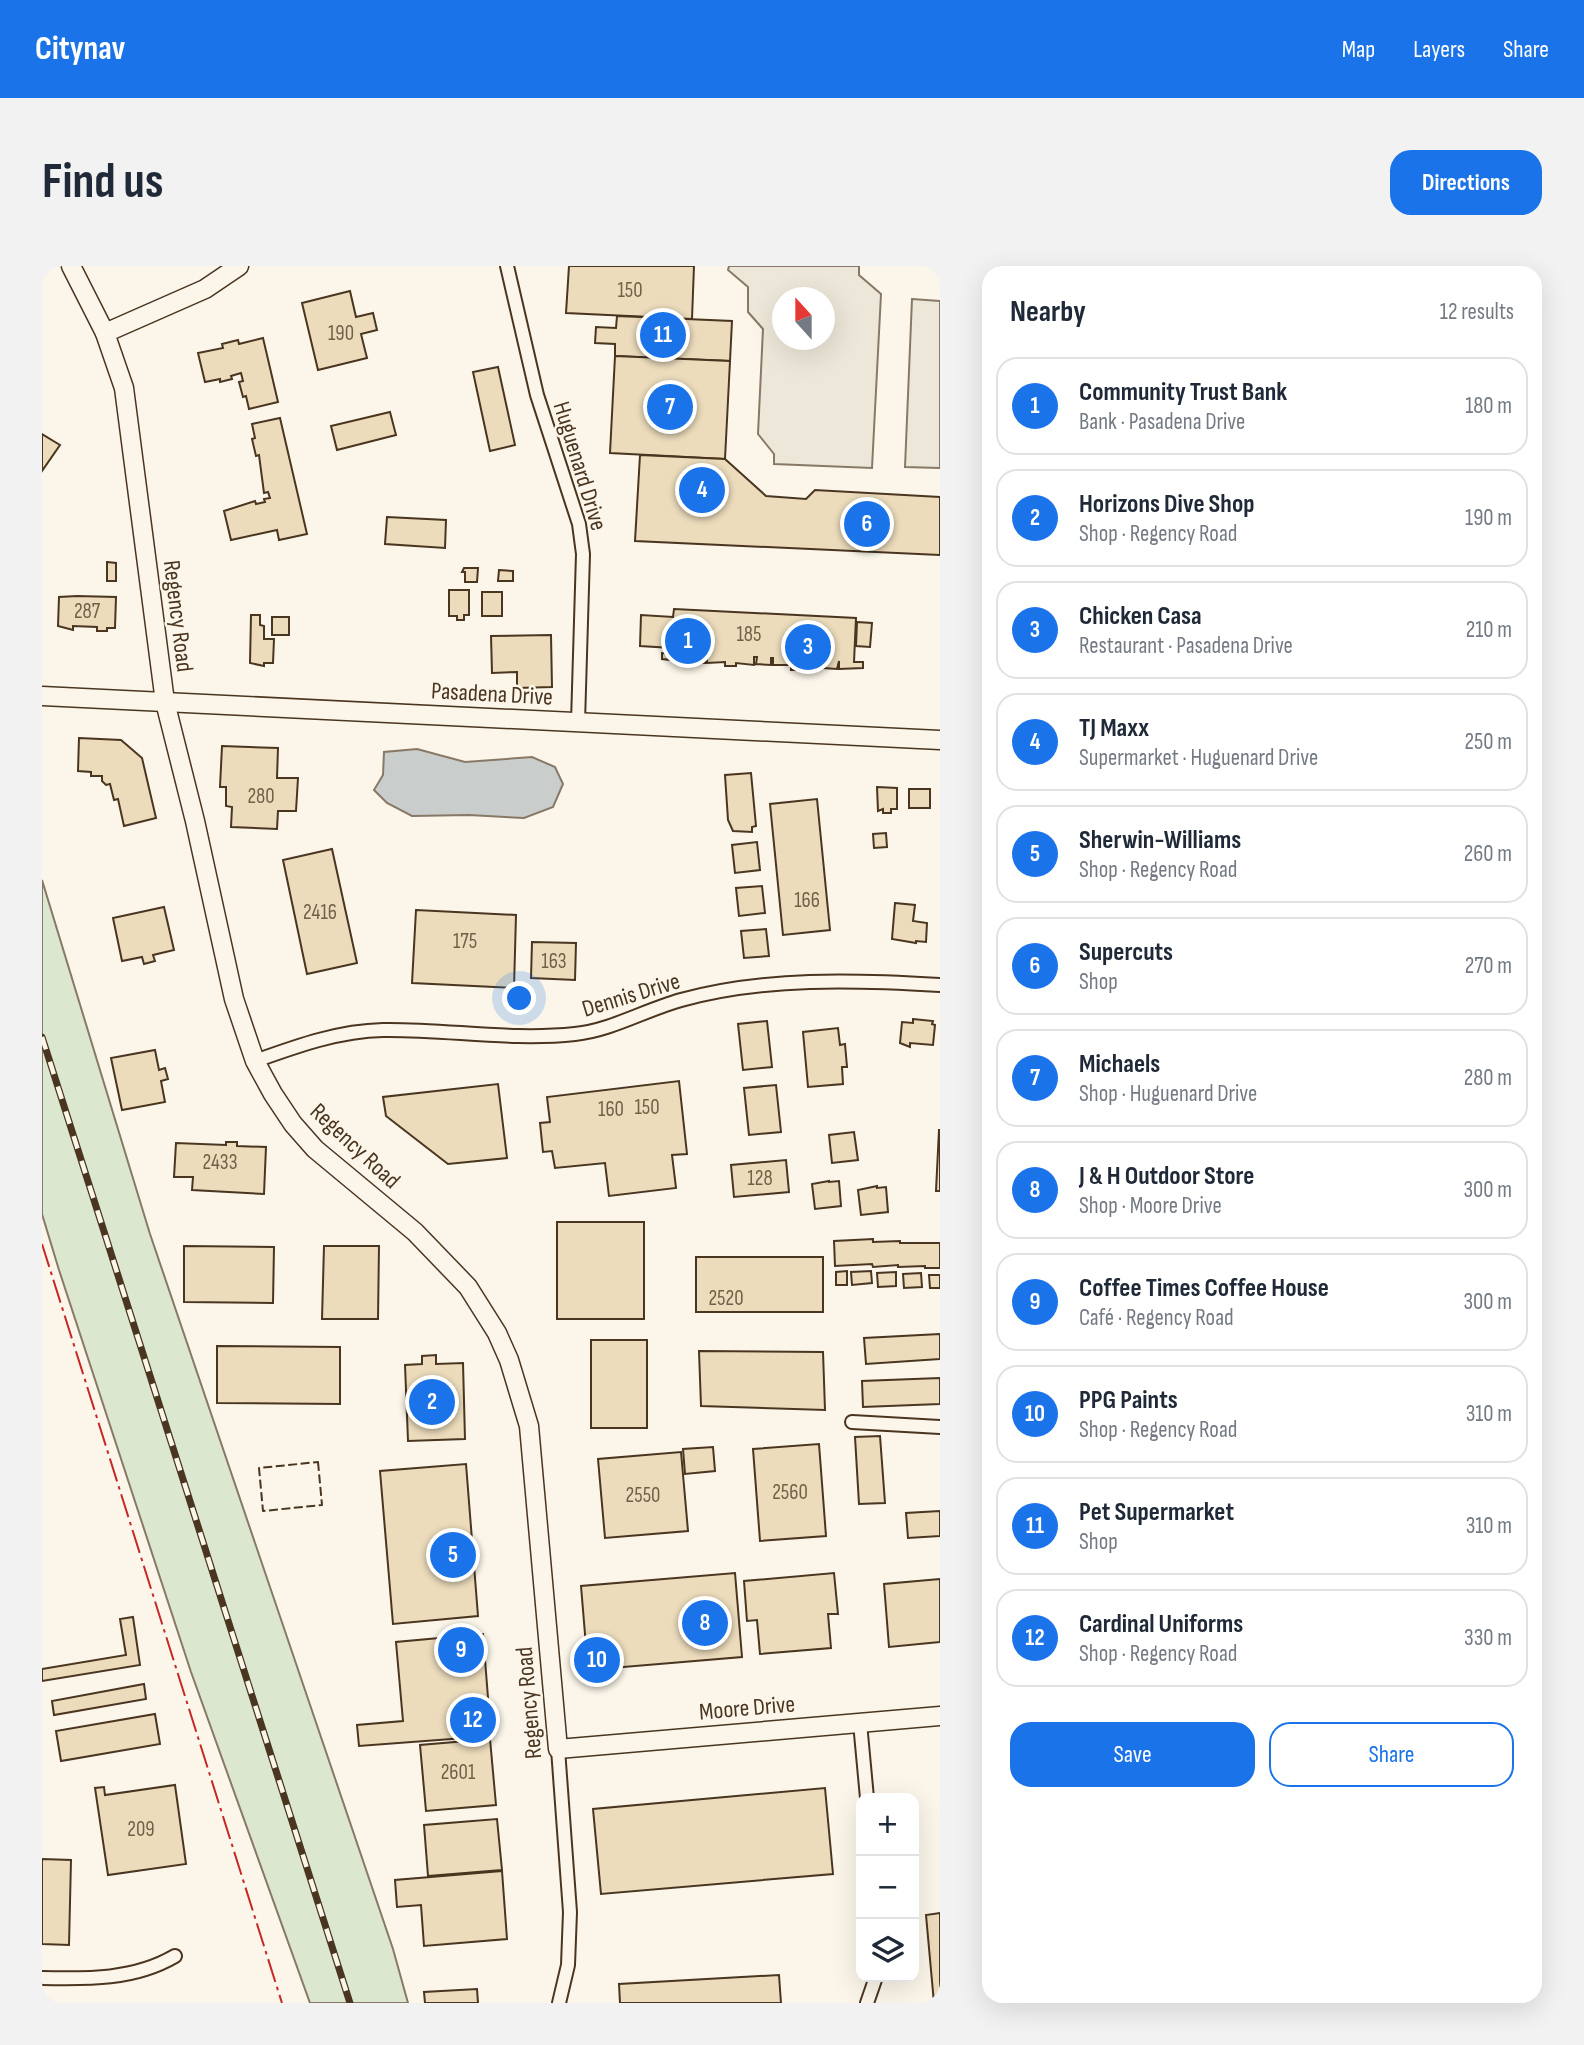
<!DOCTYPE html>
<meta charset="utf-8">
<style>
body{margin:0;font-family:"Sofia Sans Condensed",sans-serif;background:#f2f2f3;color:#1f2937}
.controls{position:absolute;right:21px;bottom:21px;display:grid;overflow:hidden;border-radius:14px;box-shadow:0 7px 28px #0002}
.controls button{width:63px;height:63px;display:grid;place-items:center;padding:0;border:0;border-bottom:2px solid #e0e1e3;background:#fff;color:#1f2937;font:35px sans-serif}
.compass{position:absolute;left:730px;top:21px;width:63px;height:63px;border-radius:50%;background:#fff;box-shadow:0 7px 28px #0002;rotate:339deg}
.you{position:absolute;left:478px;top:733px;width:24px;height:24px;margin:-18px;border:5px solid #fff;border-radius:50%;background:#1a73e8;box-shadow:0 0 0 10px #1a73e833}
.badge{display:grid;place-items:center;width:46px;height:46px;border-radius:50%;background:#1a73e8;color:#fff;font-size:23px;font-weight:700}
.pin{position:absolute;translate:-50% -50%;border:4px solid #fff;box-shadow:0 2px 7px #0006}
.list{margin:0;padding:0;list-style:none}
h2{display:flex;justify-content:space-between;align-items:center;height:91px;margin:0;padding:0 28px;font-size:30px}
h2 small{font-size:23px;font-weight:400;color:#747a83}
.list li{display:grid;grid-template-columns:46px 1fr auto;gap:21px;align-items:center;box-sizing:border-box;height:98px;margin:0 14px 14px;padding:0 14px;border:2px solid #e0e1e3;border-radius:21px}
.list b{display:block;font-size:26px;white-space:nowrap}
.list p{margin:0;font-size:23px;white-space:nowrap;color:#747a83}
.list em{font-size:23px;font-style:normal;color:#747a83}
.actions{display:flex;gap:14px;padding:21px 28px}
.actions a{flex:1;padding:16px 0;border:2px solid #1a73e8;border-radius:21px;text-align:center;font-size:24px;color:#1a73e8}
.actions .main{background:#1a73e8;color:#fff}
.icon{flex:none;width:38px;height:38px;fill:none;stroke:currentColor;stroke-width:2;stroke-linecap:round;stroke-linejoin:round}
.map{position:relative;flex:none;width:898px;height:1737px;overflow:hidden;border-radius:21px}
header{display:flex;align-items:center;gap:42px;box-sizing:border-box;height:98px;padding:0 35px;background:#1a73e8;color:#fff}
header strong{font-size:33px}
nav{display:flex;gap:38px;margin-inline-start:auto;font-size:24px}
.intro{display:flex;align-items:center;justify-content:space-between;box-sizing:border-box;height:168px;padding:0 42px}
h1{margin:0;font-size:49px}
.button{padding:18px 32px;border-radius:21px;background:#1a73e8;color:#fff;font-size:24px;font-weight:700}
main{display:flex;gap:42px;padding:0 42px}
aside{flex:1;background:#fff;border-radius:21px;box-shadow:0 7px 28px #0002}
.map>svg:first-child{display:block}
.green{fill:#dce7d0;stroke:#887966;stroke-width:2}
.parking{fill:#ede7d9;stroke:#887966;stroke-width:2;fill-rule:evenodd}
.water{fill:#c9cecd;stroke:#887966;stroke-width:2}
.building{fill:#ecdcbc;stroke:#4a3520;stroke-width:2}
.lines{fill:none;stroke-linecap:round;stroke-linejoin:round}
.street-casing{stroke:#4a3520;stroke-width:16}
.secondary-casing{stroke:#4a3520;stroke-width:21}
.street{stroke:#fbf6e9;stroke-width:12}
.secondary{stroke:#fbf6e9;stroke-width:18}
.rail-casing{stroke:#4a3520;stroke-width:7}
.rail{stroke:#fbf6e9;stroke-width:4.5;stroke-dasharray:13;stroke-linecap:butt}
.fence{stroke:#4a3520;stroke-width:2;stroke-dasharray:9 3.5;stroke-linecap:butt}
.power{stroke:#c62828;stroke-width:2;stroke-dasharray:24 5 3.5 5;stroke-linecap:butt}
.labels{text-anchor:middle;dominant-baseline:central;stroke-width:5;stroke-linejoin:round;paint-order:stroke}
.number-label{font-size:21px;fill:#725f47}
.street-label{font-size:24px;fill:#4a3520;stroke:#fbf6e9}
</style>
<header>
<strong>Citynav</strong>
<nav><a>Map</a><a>Layers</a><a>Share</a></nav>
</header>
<div class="intro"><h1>Find us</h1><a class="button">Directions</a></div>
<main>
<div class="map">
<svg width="898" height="1737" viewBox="0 0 898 1737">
<rect width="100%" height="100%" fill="#fbf6e9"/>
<!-- green -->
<polygon class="green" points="0,614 108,968 351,1683 366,1737 268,1737 149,1406 17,1004 0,948"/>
<!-- parking -->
<g class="parking">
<path d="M687,0H817V9L839,28L830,202L732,198V188L716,168L721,63L706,46V21L686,4ZM740,32H782V74H740Z"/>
<polygon points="870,33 898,35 898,202 863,201"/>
</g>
<!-- water -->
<polygon class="water" points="375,483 423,496 490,491 513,501 521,518 511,541 482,552 427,549 370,550 345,537 332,524 341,509 342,486"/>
<!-- building -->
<g class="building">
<polygon points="527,0 652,0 650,53 524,47"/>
<polygon points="308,25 314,51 331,47 335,64 319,68 325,92 276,104 260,37"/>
<polygon points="575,50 690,55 688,95 573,90 573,78 553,77 554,61 574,62"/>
<polygon points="221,72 236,136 207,143 204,130 201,131 197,116 201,115 199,107 189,110 190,113 178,116 178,113 163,116 156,87 181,82 180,78 196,74 197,78"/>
<polygon points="573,90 688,95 683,193 568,187"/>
<polygon points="456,101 473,179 448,185 431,106"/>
<polygon points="348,146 354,169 295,184 289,160"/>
<polygon points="238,152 265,268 237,274 235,264 189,274 182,245 213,235 214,238 223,236 222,233 228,232 226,226 222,227 217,189 214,190 210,173 213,172 210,158"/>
<polygon points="0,168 18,179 0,205"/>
<polygon points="598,189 683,193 724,230 764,233 773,224 898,231 898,289 593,275"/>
<polygon points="345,251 404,254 403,282 343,278"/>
<polygon points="65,296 74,297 74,315 65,315"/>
<polygon points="422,302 436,302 435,316 423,316 423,306 420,306"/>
<polygon points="457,304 471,305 471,315 456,315"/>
<polygon points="407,324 427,324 427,349 422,349 422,354 415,354 415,350 407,350"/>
<rect x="440" y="326" width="20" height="24"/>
<polygon points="35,330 74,331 73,362 65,362 65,365 55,365 55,361 31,360 31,364 16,360 17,331"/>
<polygon points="632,343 814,352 812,396 821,396 821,402 797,403 797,395 795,403 781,402 781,394 779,394 778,402 760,399 760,404 749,404 749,399 731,399 731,392 729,392 729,399 714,398 715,391 712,391 712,399 694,397 694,400 683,400 683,396 665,397 665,389 663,389 663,397 648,396 648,388 646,388 646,396 620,393 620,387 630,388 630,382 598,380 599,349 631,351"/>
<polygon points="209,349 218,349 218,359 222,360 222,373 232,373 231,397 222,397 222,400 208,397"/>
<rect x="230" y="351" width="17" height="18"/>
<polygon points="815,356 830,357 828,381 814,380"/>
<polygon points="509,369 510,421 475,422 475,406 450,407 449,370"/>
<polygon points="37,472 79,474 100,492 114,552 82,560 76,533 72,534 68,518 64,519 60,515 60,510 49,510 49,506 36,505"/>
<polygon points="180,480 236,482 235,512 256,512 254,545 236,545 235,563 189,561 190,541 184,540 184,521 178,521"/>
<polygon points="709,507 714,560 710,561 710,566 691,565 686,554 683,509"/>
<polygon points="835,521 855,522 855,543 849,543 849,547 841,547 841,543 836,545"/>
<rect x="867" y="523" width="21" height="19"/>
<polygon points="775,533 788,664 741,669 728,538"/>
<polygon points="844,567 845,581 832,582 831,568"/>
<polygon points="715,576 718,604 693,607 690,579"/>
<polygon points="290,583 315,697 265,708 241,594"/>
<polygon points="720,620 723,647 697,650 694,622"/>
<polygon points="853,637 873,639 871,655 885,657 884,676 874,675 874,677 850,673"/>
<polygon points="122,641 132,684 111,689 113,695 102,698 100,691 80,695 71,652"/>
<polygon points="374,644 474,649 472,722 370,717"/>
<polygon points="724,663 727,690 702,692 699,665"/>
<polygon points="490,676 534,677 533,714 489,712"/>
<polygon points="871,753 891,755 890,758 893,759 891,779 868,777 868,781 858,777 860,756 871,757"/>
<polygon points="725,755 730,801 701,804 696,758"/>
<polygon points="796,762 798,779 803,778 805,801 800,801 801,818 766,821 761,766"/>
<polygon points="113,784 117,804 123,802 126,813 119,815 123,836 80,844 69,792"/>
<polygon points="637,815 645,888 630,889 634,922 567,930 563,897 513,902 510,885 501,886 498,857 508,856 505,831"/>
<polygon points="456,818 465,892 406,898 344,850 341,831"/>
<polygon points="734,819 739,866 707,869 702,822"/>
<polygon points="897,864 898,864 898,925 894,925"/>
<polygon points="812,866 816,894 790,897 787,869"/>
<polygon points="184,876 195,876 195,880 224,881 222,928 150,924 151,911 132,911 134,877 184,879"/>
<polygon points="744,894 747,926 692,931 689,899"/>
<polygon points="787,915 787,916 797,915 799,940 773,943 770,918"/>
<polygon points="835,920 835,922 844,921 846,946 819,949 816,924"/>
<rect x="515" y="956" width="87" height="97"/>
<polygon points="831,973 831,976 858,975 858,977 898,977 898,1002 883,1002 883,1000 856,1001 856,999 831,1001 830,998 793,1000 792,975"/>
<polygon points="142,980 232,981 231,1037 142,1036"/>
<polygon points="282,980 337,980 336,1053 280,1053"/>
<rect x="654" y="991" width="127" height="55"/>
<polygon points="805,1005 805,1019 794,1019 794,1006"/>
<polygon points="829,1005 830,1017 810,1019 809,1006"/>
<polygon points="854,1006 854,1020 836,1021 835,1007"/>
<polygon points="879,1007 880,1021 862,1022 861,1008"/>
<polygon points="887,1009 898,1009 898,1022 888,1022"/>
<polygon points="898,1068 898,1093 824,1098 822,1072"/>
<rect x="549" y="1074" width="56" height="88"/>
<polygon points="175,1080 298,1081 298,1138 175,1137"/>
<polygon points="657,1085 781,1086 783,1144 659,1140"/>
<polygon points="394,1089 394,1098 421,1097 423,1173 366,1175 363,1099 380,1098 380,1090"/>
<polygon points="898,1112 898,1138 821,1141 820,1115"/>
<polygon points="838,1170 843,1237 817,1238 813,1171"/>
<polygon points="777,1178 784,1270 718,1275 711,1183"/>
<polygon points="671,1181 673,1205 643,1208 641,1183"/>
<polygon points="639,1186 646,1265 563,1272 556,1193"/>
<polygon points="424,1198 436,1350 351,1358 338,1205"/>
<polygon points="898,1245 898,1270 866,1272 864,1247"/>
<polygon points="693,1307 700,1391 546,1404 539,1320"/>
<polygon points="792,1307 796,1348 786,1348 789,1382 718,1388 715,1354 705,1355 702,1315"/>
<polygon points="898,1313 898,1376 847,1381 842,1318"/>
<polygon points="91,1351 98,1399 0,1415 0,1403 84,1389 78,1353"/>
<polygon points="441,1368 449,1470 317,1480 315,1459 361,1455 354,1376"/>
<polygon points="102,1418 104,1433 12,1449 10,1435"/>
<polygon points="113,1448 118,1478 19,1495 14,1465"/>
<polygon points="448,1473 454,1539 384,1545 378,1479"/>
<polygon points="133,1519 144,1598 66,1609 53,1522 62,1521 63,1529"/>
<polygon points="783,1522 791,1608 559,1628 551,1543"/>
<polygon points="455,1553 460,1604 386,1610 382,1559"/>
<polygon points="0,1593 29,1594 27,1679 0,1678"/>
<polygon points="460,1605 465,1673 382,1680 379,1639 355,1641 353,1614"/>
<polygon points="898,1647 898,1737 892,1737 884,1649"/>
<polygon points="737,1709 739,1737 578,1737 577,1718"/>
<polygon points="435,1723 436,1737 383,1737 382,1726"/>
</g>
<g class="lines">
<defs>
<g id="street">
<polyline points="465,0 495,129 537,258 541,288 536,456"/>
<path d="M213,795C255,780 296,765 341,764C405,763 469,775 533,768C570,764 603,744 639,734C722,711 813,714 898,719"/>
<polyline points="810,1156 898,1161"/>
<polyline points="818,1457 825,1532"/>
<polyline points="516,1483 528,1646 526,1699 517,1737"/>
<path d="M0,1712C46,1713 92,1714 133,1690"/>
<polyline points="825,1737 834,1711"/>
</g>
<g id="secondary">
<polyline points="29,0 63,67 82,122 123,436 153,555 192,733 213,795 231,828 251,858 273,883 373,966 426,1021 455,1067 467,1094 487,1160 516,1483 898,1450"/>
<polyline points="63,67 163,23 197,0"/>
<polyline points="0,430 898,474"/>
</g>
</defs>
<!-- street casing -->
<use href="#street" class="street-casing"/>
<!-- secondary casing -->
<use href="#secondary" class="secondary-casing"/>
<!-- street -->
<use href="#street" class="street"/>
<!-- secondary -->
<use href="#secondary" class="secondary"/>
<defs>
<polyline id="rail" points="0,771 308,1737"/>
</defs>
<!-- rail casing -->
<use href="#rail" class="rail-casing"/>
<!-- rail -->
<use href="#rail" class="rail"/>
<!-- fence -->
<polygon class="fence" points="276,1196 280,1239 221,1245 217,1202"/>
<!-- power -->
<polyline class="power" points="0,978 240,1737"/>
</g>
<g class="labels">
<!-- number labels -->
<g class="number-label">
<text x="588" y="24">150</text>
<text x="299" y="67">190</text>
<text x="45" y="345">287</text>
<text x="707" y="368">185</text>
<text x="219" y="530">280</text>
<text x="765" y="634">166</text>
<text x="278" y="646">2416</text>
<text x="423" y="675">175</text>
<text x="512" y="695">163</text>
<text x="605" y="841">150</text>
<text x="569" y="843">160</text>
<text x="178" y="896">2433</text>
<text x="718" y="912">128</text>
<text x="684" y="1032">2520</text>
<text x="748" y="1226">2560</text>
<text x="601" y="1229">2550</text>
<text x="416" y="1506">2601</text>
<text x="99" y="1563">209</text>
</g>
<!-- street labels -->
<g class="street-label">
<text transform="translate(538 200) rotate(73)">Huguenard Drive</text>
<text transform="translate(136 350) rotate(83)">Regency Road</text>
<text transform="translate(450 428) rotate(3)">Pasadena Drive</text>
<text transform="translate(589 729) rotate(-17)">Dennis Drive</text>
<text transform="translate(313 880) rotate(43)">Regency Road</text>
<text transform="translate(487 1437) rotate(-95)">Regency Road</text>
<text transform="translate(705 1442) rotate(-5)">Moore Drive</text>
</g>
</g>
</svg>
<div class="controls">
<button>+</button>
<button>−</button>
<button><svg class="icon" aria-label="layers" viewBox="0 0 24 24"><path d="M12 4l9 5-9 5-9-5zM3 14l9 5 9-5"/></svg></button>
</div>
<svg class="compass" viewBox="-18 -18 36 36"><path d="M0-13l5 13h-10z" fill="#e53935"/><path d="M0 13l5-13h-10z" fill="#747a83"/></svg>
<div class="you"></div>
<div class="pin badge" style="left:646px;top:375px">1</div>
<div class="pin badge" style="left:390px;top:1136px">2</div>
<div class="pin badge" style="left:766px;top:381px">3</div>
<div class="pin badge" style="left:660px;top:224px">4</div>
<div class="pin badge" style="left:411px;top:1289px">5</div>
<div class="pin badge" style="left:825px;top:258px">6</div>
<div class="pin badge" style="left:628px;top:141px">7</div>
<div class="pin badge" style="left:663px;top:1357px">8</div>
<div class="pin badge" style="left:419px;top:1384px">9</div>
<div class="pin badge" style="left:555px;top:1394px">10</div>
<div class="pin badge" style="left:621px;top:69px">11</div>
<div class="pin badge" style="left:431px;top:1454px">12</div>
</div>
<aside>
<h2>Nearby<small>12 results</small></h2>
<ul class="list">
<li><span class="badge">1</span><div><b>Community Trust Bank</b><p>Bank · Pasadena Drive</p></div><em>180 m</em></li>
<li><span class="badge">2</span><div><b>Horizons Dive Shop</b><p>Shop · Regency Road</p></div><em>190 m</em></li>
<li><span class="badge">3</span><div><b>Chicken Casa</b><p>Restaurant · Pasadena Drive</p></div><em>210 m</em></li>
<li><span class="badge">4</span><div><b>TJ Maxx</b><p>Supermarket · Huguenard Drive</p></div><em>250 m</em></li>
<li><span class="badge">5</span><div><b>Sherwin-Williams</b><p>Shop · Regency Road</p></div><em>260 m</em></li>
<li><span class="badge">6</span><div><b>Supercuts</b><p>Shop</p></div><em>270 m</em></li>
<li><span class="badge">7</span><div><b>Michaels</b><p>Shop · Huguenard Drive</p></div><em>280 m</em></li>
<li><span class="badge">8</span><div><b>J &amp; H Outdoor Store</b><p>Shop · Moore Drive</p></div><em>300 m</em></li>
<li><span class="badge">9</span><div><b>Coffee Times Coffee House</b><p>Café · Regency Road</p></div><em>300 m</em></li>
<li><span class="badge">10</span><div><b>PPG Paints</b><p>Shop · Regency Road</p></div><em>310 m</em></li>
<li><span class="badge">11</span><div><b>Pet Supermarket</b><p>Shop</p></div><em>310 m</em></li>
<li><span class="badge">12</span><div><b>Cardinal Uniforms</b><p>Shop · Regency Road</p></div><em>330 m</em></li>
</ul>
<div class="actions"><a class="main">Save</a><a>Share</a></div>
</aside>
</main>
